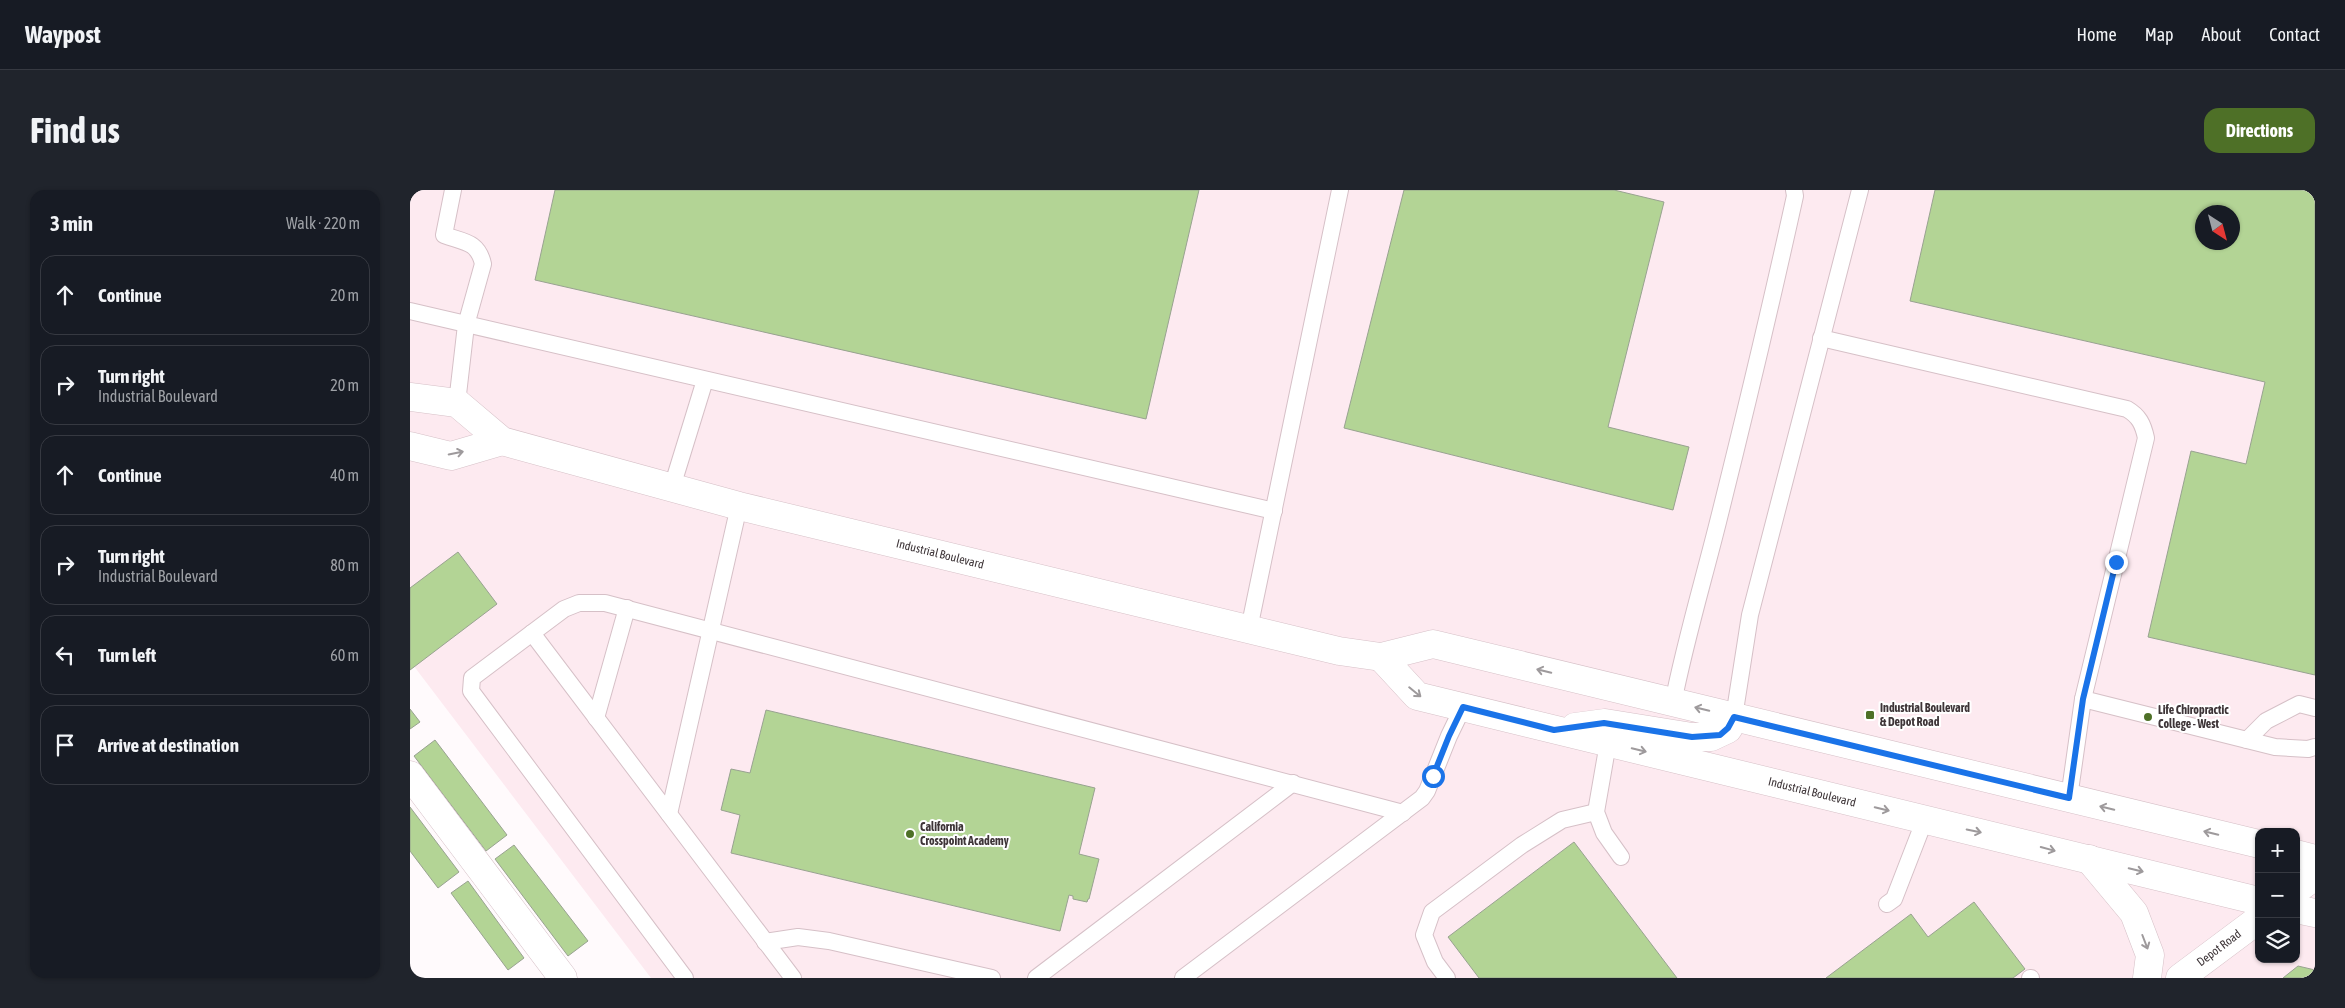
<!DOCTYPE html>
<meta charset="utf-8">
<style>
body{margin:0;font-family:"Asap Condensed",sans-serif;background:#20242c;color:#f1f3f6}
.controls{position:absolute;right:15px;bottom:15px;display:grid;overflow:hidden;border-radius:10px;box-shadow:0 1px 4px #0004}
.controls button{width:45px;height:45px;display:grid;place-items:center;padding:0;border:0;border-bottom:1px solid #363941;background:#171b24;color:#f1f3f6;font:25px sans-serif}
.compass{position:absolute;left:1785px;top:15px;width:45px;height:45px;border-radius:50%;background:#171b24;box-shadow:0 1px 4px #0004;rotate:144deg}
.stop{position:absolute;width:15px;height:15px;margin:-11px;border:4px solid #1a73e8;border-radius:50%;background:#fff}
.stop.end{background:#1a73e8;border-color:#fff;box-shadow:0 1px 5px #0008}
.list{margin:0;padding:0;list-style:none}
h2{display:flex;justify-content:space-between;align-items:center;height:65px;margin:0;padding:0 20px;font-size:21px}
h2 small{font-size:16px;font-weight:400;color:#9ea1a6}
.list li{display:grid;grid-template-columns:32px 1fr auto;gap:15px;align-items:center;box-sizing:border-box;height:80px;margin:0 10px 10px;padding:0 10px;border:1px solid #363941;border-radius:15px}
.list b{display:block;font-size:19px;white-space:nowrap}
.list p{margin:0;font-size:16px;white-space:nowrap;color:#9ea1a6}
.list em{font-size:16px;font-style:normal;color:#9ea1a6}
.icon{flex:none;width:28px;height:28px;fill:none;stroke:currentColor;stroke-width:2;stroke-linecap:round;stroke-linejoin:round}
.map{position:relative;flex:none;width:1905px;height:788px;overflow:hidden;border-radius:15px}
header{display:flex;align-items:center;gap:30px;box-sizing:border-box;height:70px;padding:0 25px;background:#171b24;border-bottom:1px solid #363941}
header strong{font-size:24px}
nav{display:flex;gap:28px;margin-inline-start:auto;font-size:18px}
.intro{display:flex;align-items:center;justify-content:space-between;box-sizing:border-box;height:120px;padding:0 30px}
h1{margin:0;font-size:35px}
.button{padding:12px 22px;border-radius:15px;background:#4e7027;color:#fff;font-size:18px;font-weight:700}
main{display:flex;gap:30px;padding:0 30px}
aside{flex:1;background:#171b24;border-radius:15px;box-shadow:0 1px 4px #0004}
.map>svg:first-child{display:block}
.built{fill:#fdeaf0;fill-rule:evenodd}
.building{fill:#b3d495;stroke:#98a290;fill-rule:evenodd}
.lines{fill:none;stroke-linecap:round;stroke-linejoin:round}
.service-casing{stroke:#d6c0c7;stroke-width:18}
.minor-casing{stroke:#d6c0c7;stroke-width:29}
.tertiary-casing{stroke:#d6c0c7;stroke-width:29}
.secondary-casing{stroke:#d6c0c7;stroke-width:29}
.service{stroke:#fff;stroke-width:16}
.minor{stroke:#fff;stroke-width:28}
.tertiary{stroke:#fff;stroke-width:28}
.secondary{stroke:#fff;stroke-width:28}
.oneway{stroke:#9e9a9c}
.route{stroke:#1a73e8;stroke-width:6}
.poi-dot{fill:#4e7027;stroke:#fff;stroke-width:2}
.labels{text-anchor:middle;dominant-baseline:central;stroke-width:4;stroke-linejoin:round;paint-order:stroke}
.street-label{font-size:12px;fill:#3e3538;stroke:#fff}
.poi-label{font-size:12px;font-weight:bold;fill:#3e3538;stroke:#fff;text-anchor:start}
</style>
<header>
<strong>Waypost</strong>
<nav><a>Home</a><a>Map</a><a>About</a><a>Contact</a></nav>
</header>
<div class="intro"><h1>Find us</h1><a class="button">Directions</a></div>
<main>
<aside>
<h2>3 min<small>Walk · 220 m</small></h2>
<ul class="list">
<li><svg class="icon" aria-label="ahead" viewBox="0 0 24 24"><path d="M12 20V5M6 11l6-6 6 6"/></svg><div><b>Continue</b></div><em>20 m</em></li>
<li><svg class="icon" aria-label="right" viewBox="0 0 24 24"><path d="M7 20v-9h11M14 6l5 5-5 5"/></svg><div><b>Turn right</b><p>Industrial Boulevard</p></div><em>20 m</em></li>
<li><svg class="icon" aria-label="ahead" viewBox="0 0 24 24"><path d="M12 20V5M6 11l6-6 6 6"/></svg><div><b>Continue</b></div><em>40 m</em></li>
<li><svg class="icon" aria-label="right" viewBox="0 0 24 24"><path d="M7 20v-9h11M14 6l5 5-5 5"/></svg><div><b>Turn right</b><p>Industrial Boulevard</p></div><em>80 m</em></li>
<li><svg class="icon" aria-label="left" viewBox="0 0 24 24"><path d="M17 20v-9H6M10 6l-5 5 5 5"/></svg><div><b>Turn left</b></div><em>60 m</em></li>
<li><svg class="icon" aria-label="arrive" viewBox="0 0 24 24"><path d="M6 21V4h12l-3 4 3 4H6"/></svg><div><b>Arrive at destination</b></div></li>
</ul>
</aside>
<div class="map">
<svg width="1905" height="788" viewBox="0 0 1905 788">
<rect width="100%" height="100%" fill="#fffafc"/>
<!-- built -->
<path class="built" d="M0,0H1905V788H241L0,471ZM1792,22H1822V52H1792ZM1849,642H1886V769H1849Z"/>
<!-- building -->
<g class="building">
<polygon points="145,0 789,0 736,229 125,90"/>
<polygon points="994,0 1204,0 1254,12 1198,237 1279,257 1263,320 934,238"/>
<path d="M1525,0H1905V485L1738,447L1781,261L1836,274L1855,192L1500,111ZM1792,22H1822V52H1792Z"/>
<polygon points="48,362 87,414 0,480 0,398"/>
<polygon points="0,519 10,532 0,539"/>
<polygon points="356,520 685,598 669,664 689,669 679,709 678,709 677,712 663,709 663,706 659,705 650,741 321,663 330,625 311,620 321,579 340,583"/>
<polygon points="25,550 97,645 76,661 4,566"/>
<polygon points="0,617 49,682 28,698 0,661"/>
<polygon points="1164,652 1267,788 1069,788 1038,747"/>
<polygon points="104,655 178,751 158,766 85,669"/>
<polygon points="58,691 114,768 98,780 41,703"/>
<polygon points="1564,712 1615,779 1603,788 1416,788 1501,724 1518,747"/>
<polygon points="1888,776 1905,780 1905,788 1873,788"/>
</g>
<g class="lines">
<defs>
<g id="service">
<path d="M43,0L34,45C53,52 68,51 73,74L56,135L47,213"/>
<polyline points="0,121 864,321"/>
<path d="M1411,148L1717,219C1729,226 1733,234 1736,248L1673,509L1659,608"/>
<polyline points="262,297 295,190"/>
<polyline points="839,439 930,0"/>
<polyline points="122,443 383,788"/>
<polyline points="1673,509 1865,557 1898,559 1905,557"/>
<path d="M1263,513C1275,452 1293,392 1308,332C1335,224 1361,115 1385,6L1384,0"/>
<polyline points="1324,527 1340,425 1450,0"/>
<polyline points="186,528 217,418"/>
<polyline points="1837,550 1856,531 1889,514 1905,518"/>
<polyline points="1198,553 1186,622 1194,643 1211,667"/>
<polyline points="259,624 329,316"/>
<polyline points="1477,714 1484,709 1515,629"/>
<polyline points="355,752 388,747 419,751 582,788"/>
<polyline points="275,788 61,501 62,488 154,419 169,413 195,413 993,623"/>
<polyline points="626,788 883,593"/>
<polyline points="773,788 1012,608 1017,601 1039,546 1053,517"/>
<polyline points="1037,788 1025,772 1014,745 1022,722 1112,655 1152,630 1186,622"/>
<polyline points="1620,788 1621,788"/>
</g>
<polyline id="minor" points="0,585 153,788"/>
<polyline id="tertiary" points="1770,788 1849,729"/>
<g id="secondary">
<polyline points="0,207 47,213 92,251 329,316 929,461 971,467 1023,454 1849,654"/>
<polyline points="0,256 41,266 92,251"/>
<polyline points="971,467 1007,506 1849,711"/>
<polyline points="1165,537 1195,533 1282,547 1301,547 1318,539 1324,527"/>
<polyline points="1886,664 1905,669"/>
<polyline points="1679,669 1724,723 1740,765 1737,788"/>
<polyline points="1886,700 1905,686"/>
<polyline points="1886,719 1905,723"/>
</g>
</defs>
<!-- service casing -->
<use href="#service" class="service-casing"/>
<!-- minor casing -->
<use href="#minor" class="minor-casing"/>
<!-- tertiary casing -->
<use href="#tertiary" class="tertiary-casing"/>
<!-- secondary casing -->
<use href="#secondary" class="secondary-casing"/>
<!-- service -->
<use href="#service" class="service"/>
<!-- minor -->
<use href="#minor" class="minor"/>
<!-- tertiary -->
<use href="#tertiary" class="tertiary"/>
<!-- secondary -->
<use href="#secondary" class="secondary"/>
</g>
<!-- one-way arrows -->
<defs><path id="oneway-shaft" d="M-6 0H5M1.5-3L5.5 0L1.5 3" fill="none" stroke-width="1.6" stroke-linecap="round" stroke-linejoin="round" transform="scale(1.25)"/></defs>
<g class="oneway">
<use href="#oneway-shaft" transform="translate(46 263) rotate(-11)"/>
<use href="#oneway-shaft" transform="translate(1134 481) rotate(-166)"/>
<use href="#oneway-shaft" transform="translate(1005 502) rotate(39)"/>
<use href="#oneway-shaft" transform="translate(1292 519) rotate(-166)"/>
<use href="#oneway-shaft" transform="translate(1229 560) rotate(14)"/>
<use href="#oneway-shaft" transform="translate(1697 618) rotate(-166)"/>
<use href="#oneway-shaft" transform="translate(1472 619) rotate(14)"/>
<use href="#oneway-shaft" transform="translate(1564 641) rotate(12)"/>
<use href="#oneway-shaft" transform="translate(1801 643) rotate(-166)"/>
<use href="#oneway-shaft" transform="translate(1638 659) rotate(15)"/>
<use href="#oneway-shaft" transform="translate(1726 680) rotate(13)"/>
<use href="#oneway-shaft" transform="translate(1735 752) rotate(69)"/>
</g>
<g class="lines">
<!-- route -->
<polyline class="route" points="1023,586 1039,546 1053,517 1144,540 1194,533 1282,547 1310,545 1318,538 1324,527 1659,608 1673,509 1706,372"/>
</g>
<!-- markers -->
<g class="poi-dot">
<rect x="1455" y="520" width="10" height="10" rx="2.5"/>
<circle cx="1738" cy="527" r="5"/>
<circle cx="500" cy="644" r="5"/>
</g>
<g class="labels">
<!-- street labels -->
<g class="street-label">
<text transform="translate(530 364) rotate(14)">Industrial Boulevard</text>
<text transform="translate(1402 602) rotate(14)">Industrial Boulevard</text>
<text transform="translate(1809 758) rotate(-37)">Depot Road</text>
</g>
<!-- poi labels -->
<g class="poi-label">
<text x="1470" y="518">Industrial Boulevard<tspan x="1470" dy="14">&amp; Depot Road</tspan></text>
<text x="1748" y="520">Life Chiropractic<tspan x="1748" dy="14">College - West</tspan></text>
<text x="510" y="637">California<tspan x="510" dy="14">Crosspoint Academy</tspan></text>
</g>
</g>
</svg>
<div class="controls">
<button>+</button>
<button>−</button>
<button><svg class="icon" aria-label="layers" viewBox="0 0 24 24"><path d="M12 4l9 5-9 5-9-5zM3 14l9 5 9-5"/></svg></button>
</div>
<svg class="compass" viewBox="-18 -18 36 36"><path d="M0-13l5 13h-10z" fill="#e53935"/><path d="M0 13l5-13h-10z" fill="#9ea1a6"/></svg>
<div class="stop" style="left:1023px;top:586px"></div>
<div class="stop end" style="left:1706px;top:372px"></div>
</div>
</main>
